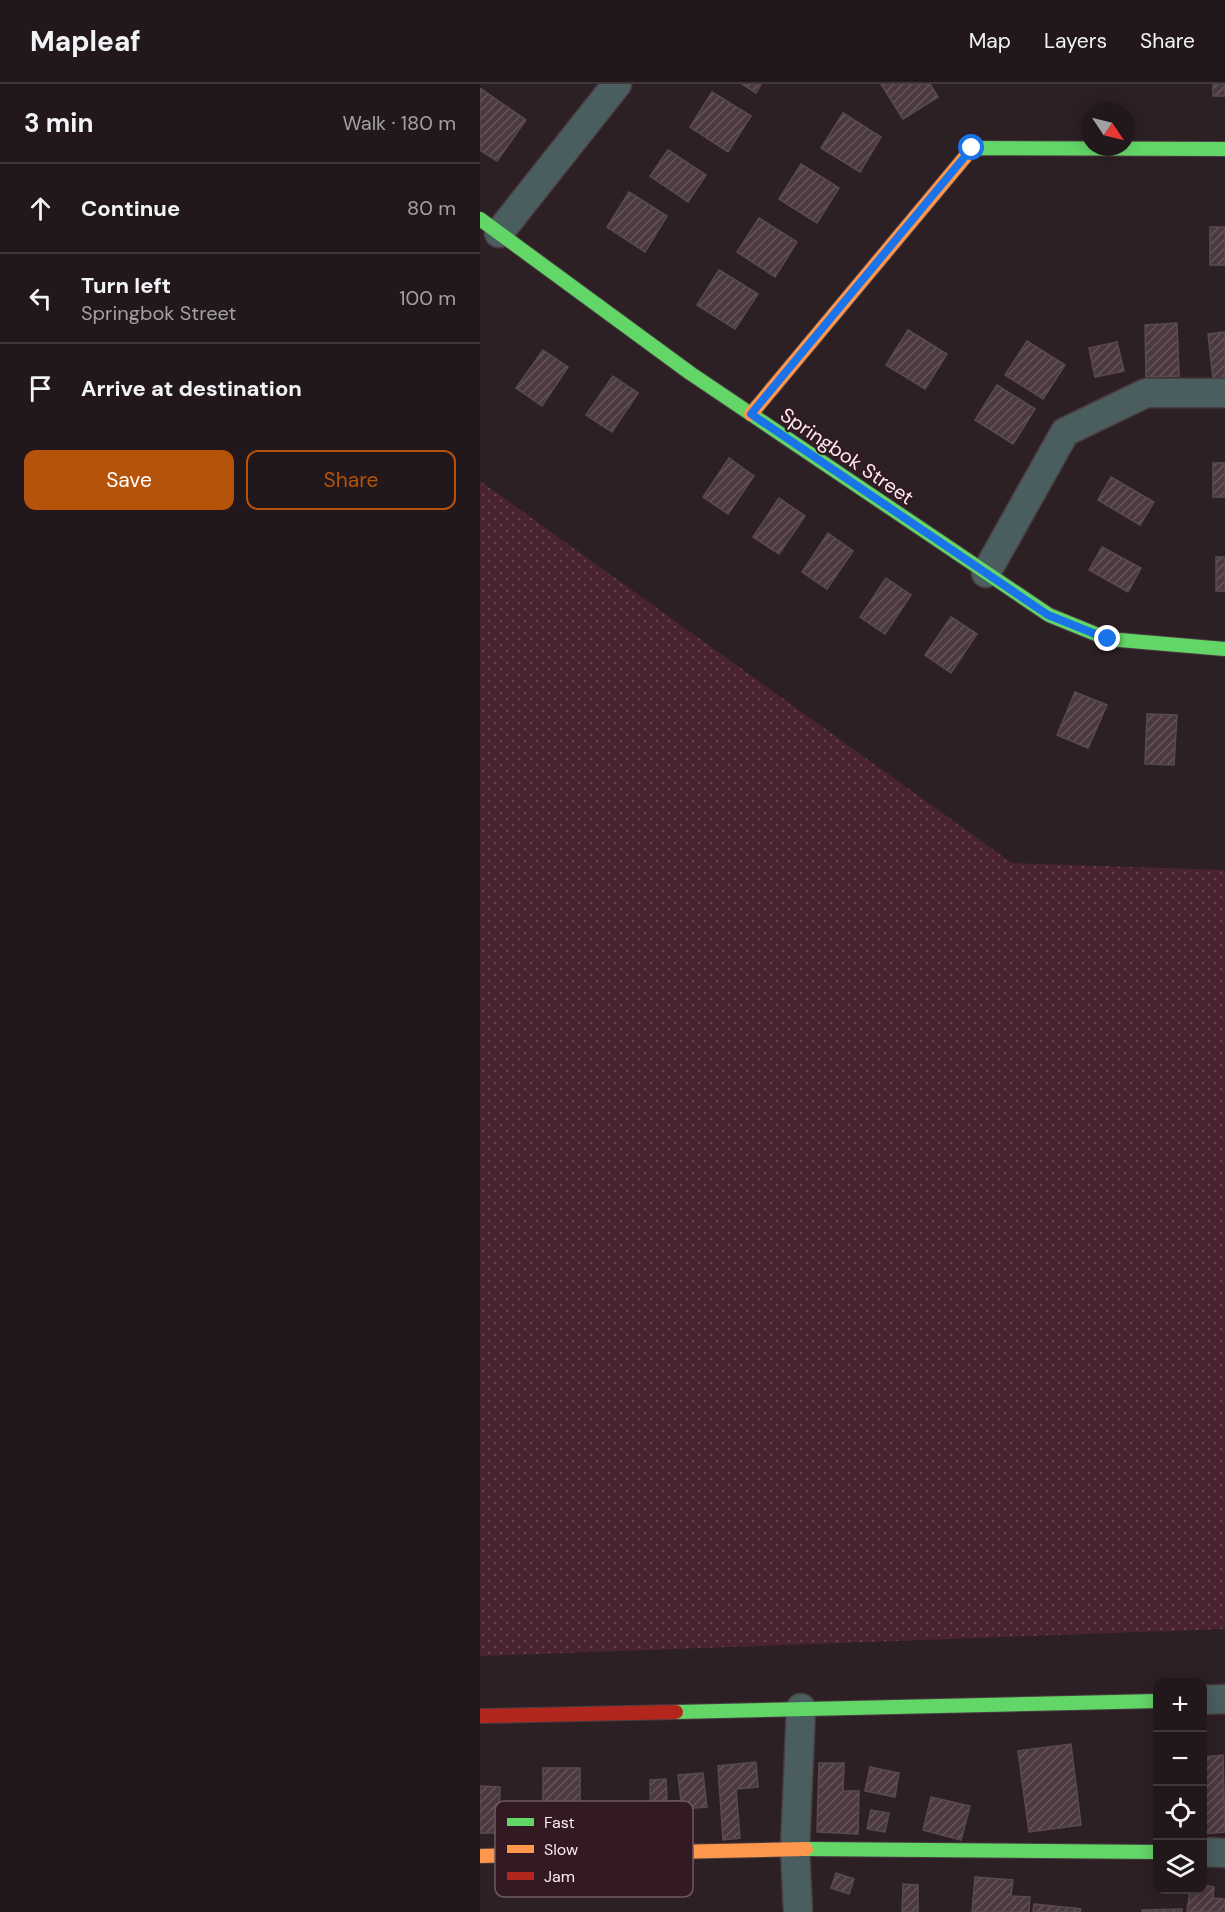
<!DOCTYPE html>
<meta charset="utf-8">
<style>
body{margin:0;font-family:"DM Sans",sans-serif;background:#2a2124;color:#f1f3f6}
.controls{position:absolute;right:18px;bottom:18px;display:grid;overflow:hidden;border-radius:12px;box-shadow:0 3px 15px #0003}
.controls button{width:54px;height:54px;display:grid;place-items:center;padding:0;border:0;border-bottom:2px solid #3f373a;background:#22181b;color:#f1f3f6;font:30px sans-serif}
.compass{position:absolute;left:601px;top:18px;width:54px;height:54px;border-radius:50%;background:#22181b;box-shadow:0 3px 15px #0003;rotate:125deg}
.stop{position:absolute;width:18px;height:18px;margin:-14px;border:4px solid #1a73e8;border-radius:50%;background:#fff}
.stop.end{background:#1a73e8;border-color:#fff;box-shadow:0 2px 6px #0008}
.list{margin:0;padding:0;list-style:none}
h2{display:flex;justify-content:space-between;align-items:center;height:78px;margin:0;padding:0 24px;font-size:26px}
h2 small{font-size:20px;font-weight:400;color:#a2a0a3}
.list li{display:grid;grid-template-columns:39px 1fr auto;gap:18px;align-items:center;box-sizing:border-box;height:90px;padding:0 24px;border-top:2px solid #3f373a}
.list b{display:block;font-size:22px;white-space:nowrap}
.list p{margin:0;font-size:20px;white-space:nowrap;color:#a2a0a3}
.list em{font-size:20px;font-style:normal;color:#a2a0a3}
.actions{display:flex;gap:12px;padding:18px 24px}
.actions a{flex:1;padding:14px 0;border:2px solid #b45309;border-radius:12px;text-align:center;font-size:21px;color:#b45309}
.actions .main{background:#b45309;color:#fff}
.icon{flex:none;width:33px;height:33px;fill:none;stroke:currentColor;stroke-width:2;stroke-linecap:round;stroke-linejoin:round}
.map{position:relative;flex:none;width:745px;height:1828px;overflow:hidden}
header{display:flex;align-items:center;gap:36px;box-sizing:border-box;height:84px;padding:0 30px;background:#22181b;border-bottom:2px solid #3f373a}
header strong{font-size:28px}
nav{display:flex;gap:33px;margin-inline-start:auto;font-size:21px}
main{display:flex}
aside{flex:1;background:#22181b}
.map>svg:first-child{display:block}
.grass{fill:url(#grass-dots)}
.building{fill:url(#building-hatch);stroke:#574b4f;stroke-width:1.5}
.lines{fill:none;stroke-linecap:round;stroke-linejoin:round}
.street-casing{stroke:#493d41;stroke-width:31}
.fast-casing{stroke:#493d41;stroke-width:16}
.slow-casing{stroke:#493d41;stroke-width:16}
.jam-casing{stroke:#493d41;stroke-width:16}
.street{stroke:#4a5d5f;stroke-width:28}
.fast{stroke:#63d668;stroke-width:14}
.slow{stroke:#ff974d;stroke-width:14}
.jam{stroke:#b3261e;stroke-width:14}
.route{stroke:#1a73e8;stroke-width:8}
.labels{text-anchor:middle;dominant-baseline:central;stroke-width:4.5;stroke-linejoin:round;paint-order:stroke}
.street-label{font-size:20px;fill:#fceaef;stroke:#331a22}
.key{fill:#331a22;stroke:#6f5860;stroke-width:1.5}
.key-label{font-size:16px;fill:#fceaef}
</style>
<header>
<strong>Mapleaf</strong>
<nav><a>Map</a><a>Layers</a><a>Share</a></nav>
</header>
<main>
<aside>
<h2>3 min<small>Walk · 180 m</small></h2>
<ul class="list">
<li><svg class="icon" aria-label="ahead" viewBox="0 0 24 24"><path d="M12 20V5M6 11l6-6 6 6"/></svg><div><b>Continue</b></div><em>80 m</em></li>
<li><svg class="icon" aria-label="left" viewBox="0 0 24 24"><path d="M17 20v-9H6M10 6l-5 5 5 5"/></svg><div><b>Turn left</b><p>Springbok Street</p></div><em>100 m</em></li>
<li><svg class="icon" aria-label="arrive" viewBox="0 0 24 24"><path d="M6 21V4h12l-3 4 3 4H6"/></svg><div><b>Arrive at destination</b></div></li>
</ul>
<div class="actions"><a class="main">Save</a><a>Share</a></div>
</aside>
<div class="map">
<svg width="745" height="1828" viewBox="0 0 745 1828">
<defs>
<pattern id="grass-dots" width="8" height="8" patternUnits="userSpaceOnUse" patternTransform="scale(1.5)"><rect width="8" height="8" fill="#4a2331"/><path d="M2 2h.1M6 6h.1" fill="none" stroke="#65434f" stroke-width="1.8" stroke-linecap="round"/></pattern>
<pattern id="building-hatch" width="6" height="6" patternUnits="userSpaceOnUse" patternTransform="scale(1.5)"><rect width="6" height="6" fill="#4c3840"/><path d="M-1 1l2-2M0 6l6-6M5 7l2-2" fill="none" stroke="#67555c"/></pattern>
</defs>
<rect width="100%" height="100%" fill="#2d2024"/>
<!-- grass -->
<polygon class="grass" points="0,397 532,779 745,786 745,1545 0,1572"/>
<!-- building -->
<g class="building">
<polygon points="262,0 281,0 276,9"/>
<polygon points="401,0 450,0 458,13 423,35"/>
<rect x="733" y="0" width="12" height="12"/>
<polygon points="0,4 46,36 17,77 0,66"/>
<polygon points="232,8 271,32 248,68 210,43"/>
<polygon points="363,29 401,53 380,88 341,64"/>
<polygon points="188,66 226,91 208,118 170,92"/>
<polygon points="321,80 359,104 337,139 299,115"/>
<polygon points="149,108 187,132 165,168 127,143"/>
<polygon points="279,134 317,158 295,193 257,168"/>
<rect x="730" y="143" width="15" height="38"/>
<polygon points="239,186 278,210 255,245 217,221"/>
<polygon points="697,239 699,292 666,293 665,241"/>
<polygon points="428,246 467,270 445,305 406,281"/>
<polygon points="745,248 745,294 733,295 728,250"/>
<polygon points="547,257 585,281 563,315 525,291"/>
<polygon points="637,258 644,287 615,293 609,264"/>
<polygon points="63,266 88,283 62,322 36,304"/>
<polygon points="133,292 158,309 132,348 106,331"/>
<polygon points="517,301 555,325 533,360 495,336"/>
<polygon points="249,374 274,392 248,430 223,413"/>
<rect x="733" y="379" width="12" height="34"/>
<polygon points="631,393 674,418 660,441 618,416"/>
<polygon points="299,414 325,432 299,470 273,453"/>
<polygon points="348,449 373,467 347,505 322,488"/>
<polygon points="622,463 661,484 648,508 609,486"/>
<rect x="736" y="473" width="9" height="34"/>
<polygon points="406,494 431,511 405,550 380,533"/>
<polygon points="471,533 497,550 471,589 445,571"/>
<polygon points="595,608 627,621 608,664 577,651"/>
<polygon points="667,630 697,631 694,681 665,680"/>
<polygon points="591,1660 601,1741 549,1748 538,1667"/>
<polygon points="743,1671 745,1748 722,1750 722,1673"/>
<polygon points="276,1678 278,1703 256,1705 260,1754 243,1756 238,1682"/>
<polygon points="339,1679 364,1679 363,1707 379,1707 378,1750 337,1748"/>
<polygon points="390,1683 419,1689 415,1713 385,1707"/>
<polygon points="63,1684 100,1684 100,1756 70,1757 70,1735 63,1735"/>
<polygon points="223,1689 227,1723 202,1725 198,1691"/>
<polygon points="186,1695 187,1717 201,1717 201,1754 171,1755 170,1696"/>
<polygon points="0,1702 20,1703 19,1749 0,1749"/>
<polygon points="451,1713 490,1722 481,1756 443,1746"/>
<polygon points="391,1726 409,1729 405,1748 387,1745"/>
<polygon points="356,1789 374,1795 369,1810 351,1804"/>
<polygon points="495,1793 533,1796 531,1812 550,1813 549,1828 492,1828"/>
<polygon points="423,1800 438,1801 438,1828 422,1828"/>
<polygon points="722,1801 734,1803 733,1814 745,1815 745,1828 707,1828 710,1806 722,1806"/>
<polygon points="554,1820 601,1825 600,1828 553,1828"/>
<polygon points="702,1825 702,1828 662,1828 662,1826"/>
</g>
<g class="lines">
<defs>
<g id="street">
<polyline points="19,149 137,0"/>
<polyline points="506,489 585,348 666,309 745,309"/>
<polyline points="722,1616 745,1615"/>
<polyline points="722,1768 745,1769"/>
<polyline points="318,1828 315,1765 321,1624"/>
</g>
<g id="fast">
<polyline points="490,67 492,64 745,65"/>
<polyline points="0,135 210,289 569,531 628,555 745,565"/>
<polyline points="196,1628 678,1617"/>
<polyline points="326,1765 678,1768"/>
</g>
<g id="slow">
<polyline points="271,330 490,67"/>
<polyline points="0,1772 326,1765"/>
</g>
<polyline id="jam" points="0,1632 196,1628"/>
</defs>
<!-- street casing -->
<use href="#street" class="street-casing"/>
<!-- fast casing -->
<use href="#fast" class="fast-casing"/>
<!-- slow casing -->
<use href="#slow" class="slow-casing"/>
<!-- jam casing -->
<use href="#jam" class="jam-casing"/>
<!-- street -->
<use href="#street" class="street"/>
<!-- fast -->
<use href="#fast" class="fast"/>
<!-- slow -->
<use href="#slow" class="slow"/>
<!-- jam -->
<use href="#jam" class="jam"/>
</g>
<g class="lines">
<!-- route -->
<polyline class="route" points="492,64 271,330 568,531 628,555"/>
</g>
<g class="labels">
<!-- street labels -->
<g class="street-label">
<text transform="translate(367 372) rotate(34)">Springbok Street</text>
</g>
</g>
<!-- legend -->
<rect x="15" y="1717" width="198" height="96" rx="9" class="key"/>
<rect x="27" y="1734" width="27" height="8" fill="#63d668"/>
<rect x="27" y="1761" width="27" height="8" fill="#ff974d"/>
<rect x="27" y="1788" width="27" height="8" fill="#b3261e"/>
<g class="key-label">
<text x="64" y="1744">Fast</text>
<text x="64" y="1771">Slow</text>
<text x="64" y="1798">Jam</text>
</g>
</svg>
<div class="controls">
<button>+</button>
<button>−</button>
<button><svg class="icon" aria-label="locate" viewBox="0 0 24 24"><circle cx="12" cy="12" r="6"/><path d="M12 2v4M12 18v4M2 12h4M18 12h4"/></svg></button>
<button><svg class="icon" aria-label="layers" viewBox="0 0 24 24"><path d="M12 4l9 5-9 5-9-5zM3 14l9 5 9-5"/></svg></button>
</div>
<svg class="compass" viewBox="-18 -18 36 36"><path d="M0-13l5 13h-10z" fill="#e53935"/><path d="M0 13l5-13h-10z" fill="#a2a0a3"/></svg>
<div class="stop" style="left:492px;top:64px"></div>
<div class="stop end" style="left:628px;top:555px"></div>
</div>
</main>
